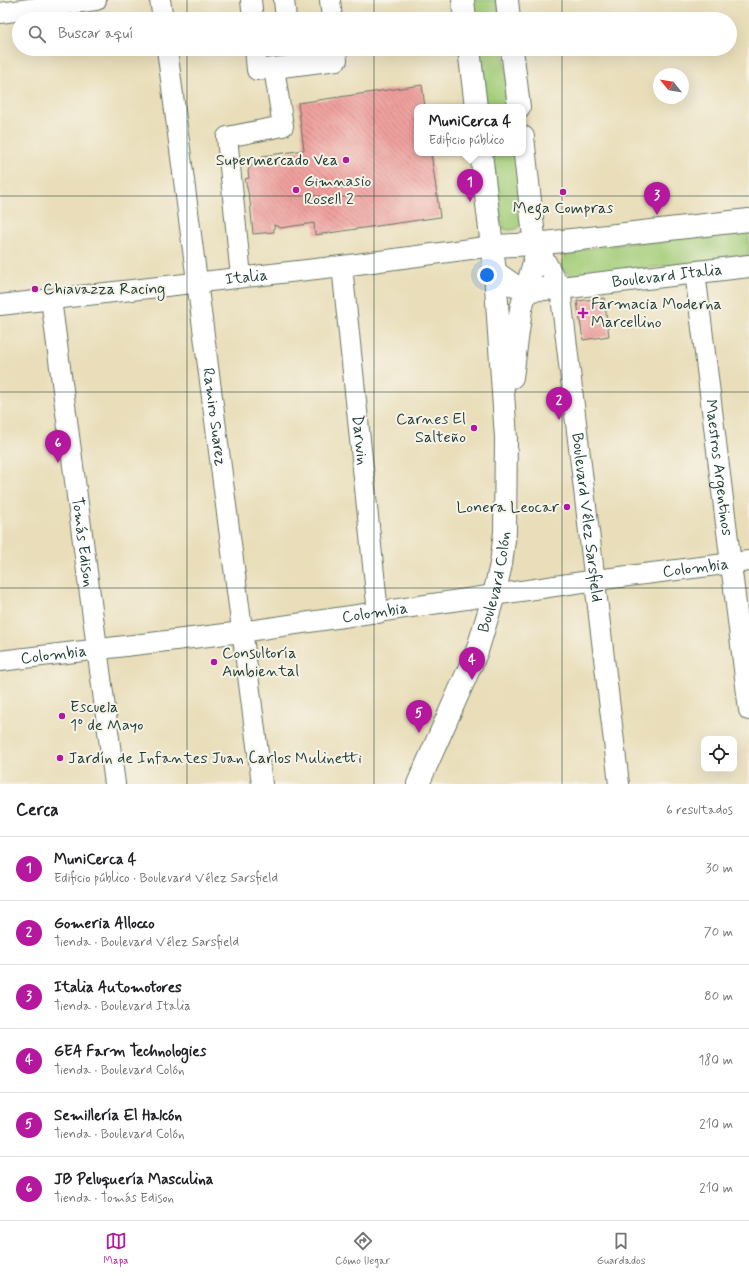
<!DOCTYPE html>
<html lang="es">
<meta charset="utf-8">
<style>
body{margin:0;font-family:Mynerve,sans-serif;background:#f6f6f6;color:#202124}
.controls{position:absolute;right:12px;bottom:12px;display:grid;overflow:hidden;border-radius:8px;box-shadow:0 4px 16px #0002}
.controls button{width:36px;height:36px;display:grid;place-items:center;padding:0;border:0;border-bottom:1px solid #e0e0e0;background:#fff;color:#202124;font:20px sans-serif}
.compass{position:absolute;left:653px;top:68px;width:36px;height:36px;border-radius:50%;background:#fff;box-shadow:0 4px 16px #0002;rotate:300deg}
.you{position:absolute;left:487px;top:275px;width:14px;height:14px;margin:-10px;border:3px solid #fff;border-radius:50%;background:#1a73e8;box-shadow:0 0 0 6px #1a73e833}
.badge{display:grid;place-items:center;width:26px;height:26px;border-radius:50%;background:#b5179e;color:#fff;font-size:13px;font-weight:700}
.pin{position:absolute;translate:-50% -33px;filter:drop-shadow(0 1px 2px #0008)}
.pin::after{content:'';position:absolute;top:21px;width:14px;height:12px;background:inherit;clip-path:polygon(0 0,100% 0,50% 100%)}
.popup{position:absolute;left:414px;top:104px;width:112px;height:52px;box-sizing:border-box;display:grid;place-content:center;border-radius:8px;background:#fff;filter:drop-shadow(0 1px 3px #0005);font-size:13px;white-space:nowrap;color:#757577}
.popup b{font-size:15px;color:#202124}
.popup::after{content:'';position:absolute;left:50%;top:100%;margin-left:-8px;border:8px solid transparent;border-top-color:#fff}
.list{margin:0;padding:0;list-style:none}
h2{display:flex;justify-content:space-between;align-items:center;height:52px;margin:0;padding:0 16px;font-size:17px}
h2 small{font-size:13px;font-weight:400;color:#757577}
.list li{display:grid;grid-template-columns:26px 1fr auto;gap:12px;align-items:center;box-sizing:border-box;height:64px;padding:0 16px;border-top:1px solid #e0e0e0}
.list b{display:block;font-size:15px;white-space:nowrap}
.list p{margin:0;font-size:13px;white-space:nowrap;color:#757577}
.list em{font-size:13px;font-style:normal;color:#757577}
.icon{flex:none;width:22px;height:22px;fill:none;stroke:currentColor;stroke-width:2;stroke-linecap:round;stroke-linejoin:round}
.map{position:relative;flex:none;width:749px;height:784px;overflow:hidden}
.search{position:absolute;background:#fff;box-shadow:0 4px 16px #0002;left:12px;right:12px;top:12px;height:44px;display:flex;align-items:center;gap:10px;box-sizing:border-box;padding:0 14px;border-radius:22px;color:#757577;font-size:15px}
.sheet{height:436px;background:#fff}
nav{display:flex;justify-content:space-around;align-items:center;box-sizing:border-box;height:56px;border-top:1px solid #e0e0e0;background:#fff;font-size:11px;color:#757577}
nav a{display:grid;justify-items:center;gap:2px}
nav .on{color:#b5179e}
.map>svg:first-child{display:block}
.grass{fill:#a4ce7a;stroke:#628657}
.building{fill:url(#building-back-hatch)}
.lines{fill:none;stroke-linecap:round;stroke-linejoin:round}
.minor-casing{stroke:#667563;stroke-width:22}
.major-casing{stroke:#667563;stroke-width:24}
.highway-casing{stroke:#667563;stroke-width:24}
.minor{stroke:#fff;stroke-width:20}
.major{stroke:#fff;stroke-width:22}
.highway{stroke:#fff;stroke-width:22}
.grid{fill:none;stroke:#1f3d34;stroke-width:1;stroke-opacity:0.55}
.poi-dot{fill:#b5179e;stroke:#f7f3e8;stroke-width:1.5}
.labels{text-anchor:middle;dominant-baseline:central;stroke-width:4;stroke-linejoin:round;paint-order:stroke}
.poi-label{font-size:16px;fill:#1f3d34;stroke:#f7f3e8;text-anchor:start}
.street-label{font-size:16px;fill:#1f3d34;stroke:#f7f3e8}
</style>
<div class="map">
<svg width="749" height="784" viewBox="0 0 749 784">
<defs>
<pattern id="building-back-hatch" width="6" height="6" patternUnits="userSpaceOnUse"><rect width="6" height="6" fill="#efa09e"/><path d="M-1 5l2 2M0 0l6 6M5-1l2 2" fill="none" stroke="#c18482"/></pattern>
</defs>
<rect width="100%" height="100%" fill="#f7f3e8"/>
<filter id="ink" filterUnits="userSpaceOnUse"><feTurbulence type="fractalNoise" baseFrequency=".025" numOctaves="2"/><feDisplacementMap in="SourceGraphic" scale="8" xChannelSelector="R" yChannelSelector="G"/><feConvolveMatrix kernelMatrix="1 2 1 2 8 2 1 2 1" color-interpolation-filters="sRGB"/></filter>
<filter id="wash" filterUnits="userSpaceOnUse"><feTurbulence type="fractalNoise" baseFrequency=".012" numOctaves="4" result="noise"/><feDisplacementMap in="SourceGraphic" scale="16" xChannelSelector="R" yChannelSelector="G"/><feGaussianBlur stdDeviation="0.9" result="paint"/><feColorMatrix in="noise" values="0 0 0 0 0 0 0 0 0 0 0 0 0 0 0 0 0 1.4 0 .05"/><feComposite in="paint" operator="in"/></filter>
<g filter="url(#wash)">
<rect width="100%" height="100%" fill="#e9deb9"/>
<!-- grass -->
<g class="grass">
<polygon points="472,0 497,0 500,19 475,19"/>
<polygon points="478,49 503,49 510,107 485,107"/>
<path d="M491,153H516L523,222C519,229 513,232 504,229L500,221Z"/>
<polygon points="749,228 749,256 571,277 562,269 562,261 569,251"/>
</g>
<g id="blocks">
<!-- building -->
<g class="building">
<polygon points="422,85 425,107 417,107 417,153 431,153 440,217 315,235 314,223 281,228 274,225 274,232 253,234 250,201 245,179 249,178 248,171 250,167 258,161 263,160 263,156 304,150 298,103"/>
<polygon points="604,298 609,336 583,340 577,301"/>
</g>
</g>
</g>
<g filter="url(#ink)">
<use href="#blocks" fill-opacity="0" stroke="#667563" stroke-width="1"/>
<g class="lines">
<defs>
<g id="minor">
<polyline points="160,0 163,19"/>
<polyline points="251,0 253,19"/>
<polyline points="284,0 286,19"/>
<polyline points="330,0 332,19"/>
<polyline points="0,13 96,0"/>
<path id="s1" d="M167,49L262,784"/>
<polyline points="255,49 257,70 274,68"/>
<path id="s2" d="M536,244L560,288L619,784"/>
<path id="s3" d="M342,266L378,613"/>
<path id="s4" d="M695,272L749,710"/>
<polyline points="241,277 227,137 283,126 274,68 337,60 336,49"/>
<path id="s5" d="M51,299L115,784"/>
<path id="s6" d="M0,305L342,266L493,246"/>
<path id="s7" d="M0,661L242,632L596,580L749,561"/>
</g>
<g id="major">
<polyline points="493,246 536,244 749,220"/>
<path id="s8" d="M495,272L515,286L527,290L560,288L749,266"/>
</g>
<g id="highway">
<polyline points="463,0 465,19"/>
<polyline points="507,0 509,19"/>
<polyline points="469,49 476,107"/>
<polyline points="512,49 519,107"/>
<polyline points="512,377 521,309 536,255 523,137"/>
<path id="s9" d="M418,784L477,651L494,595L501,564L505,532L506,438L495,272L481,153"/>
</g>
</defs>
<!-- minor casing -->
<use href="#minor" class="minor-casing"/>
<!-- major casing -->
<use href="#major" class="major-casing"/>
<!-- highway casing -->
<use href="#highway" class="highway-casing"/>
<!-- minor -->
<use href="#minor" class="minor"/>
<!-- major -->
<use href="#major" class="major"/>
<!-- highway -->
<use href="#highway" class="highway"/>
</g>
</g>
<!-- grid -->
<path class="grid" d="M187,0V19M374,0V19M562,0V19M187,49V784M374,49V784M562,49V784M0,196H749M0,392H749M0,588H749"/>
<!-- markers -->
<g class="poi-dot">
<circle cx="346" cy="160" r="4"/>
<circle cx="296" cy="190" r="4"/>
<circle cx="563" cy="192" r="4"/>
<circle cx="35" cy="289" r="4"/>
<path d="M581 307h4v4h4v4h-4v4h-4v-4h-4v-4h4z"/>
<circle cx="474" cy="428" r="4"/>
<circle cx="567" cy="507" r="4"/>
<circle cx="214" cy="662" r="4"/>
<circle cx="62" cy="716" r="4"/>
<circle cx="60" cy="758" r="4"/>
</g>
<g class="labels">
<!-- poi labels -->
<g class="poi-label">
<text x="338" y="160" text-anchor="end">Supermercado Vea</text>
<text x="304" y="181">Gimnasio<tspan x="304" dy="18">Rosell 2</tspan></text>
<text x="563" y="208" text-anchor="middle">Mega Compras</text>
<text x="43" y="289">Chiavazza Racing</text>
<text x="591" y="304">Farmacia Moderna<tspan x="591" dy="18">Marcellino</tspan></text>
<text x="466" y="419" text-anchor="end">Carnes El<tspan x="466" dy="18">Salteño</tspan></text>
<text x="559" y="507" text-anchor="end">Lonera Leocar</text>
<text x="222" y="653">Consultoría<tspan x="222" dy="18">Ambiental</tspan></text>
<text x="70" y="707">Escuela<tspan x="70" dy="18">1º de Mayo</tspan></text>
<text x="68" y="758">Jardín de Infantes Juan Carlos Mulinetti</text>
</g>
<!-- street labels -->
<g class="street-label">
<text stroke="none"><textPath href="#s8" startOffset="178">Boulevard Italia</textPath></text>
<text stroke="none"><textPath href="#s6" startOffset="248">Italia</textPath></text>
<text stroke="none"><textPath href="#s1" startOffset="371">Ramiro Suarez</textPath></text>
<text stroke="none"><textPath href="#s3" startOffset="175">Darwin</textPath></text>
<text stroke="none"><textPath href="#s4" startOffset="197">Maestros Argentinos</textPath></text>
<text stroke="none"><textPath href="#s2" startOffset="281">Boulevard Vélez Sarsfield</textPath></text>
<text stroke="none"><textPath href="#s5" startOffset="245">Tomás Edison</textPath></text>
<text stroke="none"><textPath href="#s7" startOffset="702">Colombia</textPath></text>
<text stroke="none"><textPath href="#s9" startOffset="217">Boulevard Colón</textPath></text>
<text stroke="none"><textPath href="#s7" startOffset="378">Colombia</textPath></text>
<text stroke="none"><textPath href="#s7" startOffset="54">Colombia</textPath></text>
</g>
</g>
</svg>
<div class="controls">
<button><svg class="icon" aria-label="locate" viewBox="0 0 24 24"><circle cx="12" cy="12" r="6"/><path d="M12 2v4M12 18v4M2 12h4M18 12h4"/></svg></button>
</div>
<svg class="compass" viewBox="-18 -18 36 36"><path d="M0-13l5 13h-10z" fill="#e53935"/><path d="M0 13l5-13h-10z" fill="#757577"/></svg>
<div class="you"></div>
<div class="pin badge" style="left:470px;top:202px">1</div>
<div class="popup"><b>MuniCerca 4</b>Edificio público</div>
<div class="pin badge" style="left:559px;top:420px">2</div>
<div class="pin badge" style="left:657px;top:215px">3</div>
<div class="pin badge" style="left:472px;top:680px">4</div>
<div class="pin badge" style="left:419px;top:733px">5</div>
<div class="pin badge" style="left:58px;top:463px">6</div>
<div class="search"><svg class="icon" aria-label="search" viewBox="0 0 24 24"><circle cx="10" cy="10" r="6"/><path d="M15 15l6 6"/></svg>Buscar aquí</div>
</div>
<section class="sheet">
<h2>Cerca<small>6 resultados</small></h2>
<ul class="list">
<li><span class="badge">1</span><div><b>MuniCerca 4</b><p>Edificio público · Boulevard Vélez Sarsfield</p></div><em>30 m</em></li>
<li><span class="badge">2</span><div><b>Gomeria Allocco</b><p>Tienda · Boulevard Vélez Sarsfield</p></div><em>70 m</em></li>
<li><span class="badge">3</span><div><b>Italia Automotores</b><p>Tienda · Boulevard Italia</p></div><em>80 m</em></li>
<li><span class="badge">4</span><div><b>GEA Farm Technologies</b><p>Tienda · Boulevard Colón</p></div><em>180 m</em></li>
<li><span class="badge">5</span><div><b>Semillería El Halcón</b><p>Tienda · Boulevard Colón</p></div><em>210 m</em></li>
<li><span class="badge">6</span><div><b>JB Peluquería Masculina</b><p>Tienda · Tomás Edison</p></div><em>210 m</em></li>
</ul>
</section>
<nav>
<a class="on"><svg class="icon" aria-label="map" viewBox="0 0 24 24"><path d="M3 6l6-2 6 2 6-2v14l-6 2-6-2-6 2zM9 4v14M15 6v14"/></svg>Mapa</a>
<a><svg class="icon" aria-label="directions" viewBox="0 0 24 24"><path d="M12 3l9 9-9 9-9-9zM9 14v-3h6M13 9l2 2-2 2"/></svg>Cómo llegar</a>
<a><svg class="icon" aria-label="saved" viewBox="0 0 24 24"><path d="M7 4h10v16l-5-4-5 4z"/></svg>Guardados</a>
</nav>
